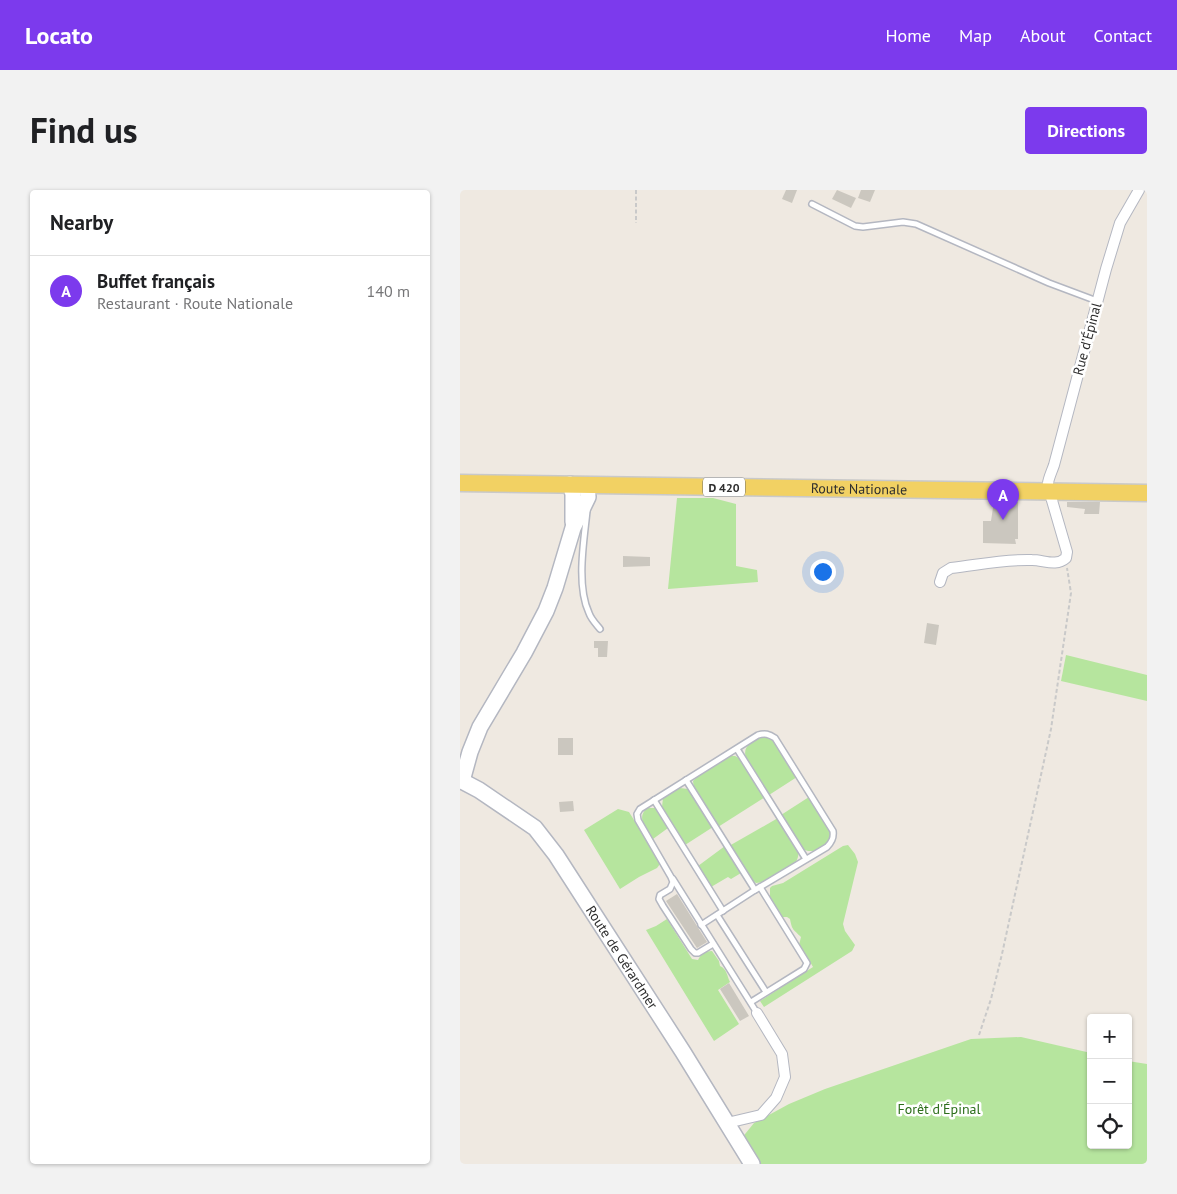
<!DOCTYPE html>
<meta charset="utf-8">
<style>
body{margin:0;font-family:"PT Sans",sans-serif;background:#f2f2f2;color:#202124}
.controls{position:absolute;right:15px;bottom:15px;display:grid;overflow:hidden;border-radius:5px;box-shadow:0 1px 4px #0004}
.controls button{width:45px;height:45px;display:grid;place-items:center;padding:0;border:0;border-bottom:1px solid #e0e0e0;background:#fff;color:#202124;font:25px sans-serif}
.you{position:absolute;left:362px;top:381px;width:18px;height:18px;margin:-12px;border:4px solid #fff;border-radius:50%;background:#1a73e8;box-shadow:0 0 0 8px #1a73e833}
.badge{display:grid;place-items:center;width:32px;height:32px;border-radius:50%;background:#7c3aed;color:#fff;font-size:16px;font-weight:700}
.pin{position:absolute;translate:-50% -41px;filter:drop-shadow(0 1px 2px #0008)}
.pin::after{content:'';position:absolute;top:26px;width:18px;height:15px;background:inherit;clip-path:polygon(0 0,100% 0,50% 100%)}
.list{margin:0;padding:0;list-style:none}
h2{display:flex;justify-content:space-between;align-items:center;height:65px;margin:0;padding:0 20px;font-size:21px}
h2 small{font-size:16px;font-weight:400;color:#757577}
.list li{display:grid;grid-template-columns:32px 1fr auto;gap:15px;align-items:center;box-sizing:border-box;height:70px;padding:0 20px;border-top:1px solid #e0e0e0}
.list b{display:block;font-size:19px;white-space:nowrap}
.list p{margin:0;font-size:16px;white-space:nowrap;color:#757577}
.list em{font-size:16px;font-style:normal;color:#757577}
.icon{flex:none;width:28px;height:28px;fill:none;stroke:currentColor;stroke-width:2;stroke-linecap:round;stroke-linejoin:round}
.map{position:relative;flex:none;width:687px;height:974px;overflow:hidden;border-radius:5px}
header{display:flex;align-items:center;gap:30px;box-sizing:border-box;height:70px;padding:0 25px;background:#7c3aed;color:#fff}
header strong{font-size:24px}
nav{display:flex;gap:28px;margin-inline-start:auto;font-size:18px}
.intro{display:flex;align-items:center;justify-content:space-between;box-sizing:border-box;height:120px;padding:0 30px}
h1{margin:0;font-size:35px}
.button{padding:12px 22px;border-radius:5px;background:#7c3aed;color:#fff;font-size:18px;font-weight:700}
main{display:flex;gap:30px;padding:0 30px}
aside{flex:1;background:#fff;border-radius:5px;box-shadow:0 1px 4px #0004}
.map>svg:first-child{display:block}
.green{fill:#b6e59e}
.building{fill:#cbc7bf}
.lines{fill:none;stroke-linecap:round;stroke-linejoin:round}
.service-casing{stroke:#b4b7c1;stroke-width:8}
.minor-casing{stroke:#b4b7c1;stroke-width:12}
.secondary-casing{stroke:#b4b7c1;stroke-width:18}
.primary-casing{stroke:#c9c9c9;stroke-width:19}
.path{stroke:#c9c9c9;stroke-width:2;stroke-dasharray:4 2.5;stroke-linecap:butt}
.service{stroke:#fff;stroke-width:5}
.minor{stroke:#fff;stroke-width:10}
.secondary{stroke:#fff;stroke-width:15}
.primary{stroke:#f2d163;stroke-width:16}
.labels{text-anchor:middle;dominant-baseline:central;stroke-width:5;stroke-linejoin:round;paint-order:stroke}
.shield{fill:#fff;stroke:#6d6d6d;stroke-width:1}
.shield-label{font-size:12px;font-weight:bold;fill:#2e2e2e}
.street-label{font-size:14px;fill:#2e2e2e;stroke:#fff}
.park-label{font-size:14px;fill:#2c6e1b;stroke:#fff}
</style>
<header>
<strong>Locato</strong>
<nav><a>Home</a><a>Map</a><a>About</a><a>Contact</a></nav>
</header>
<div class="intro"><h1>Find us</h1><a class="button">Directions</a></div>
<main>
<aside>
<h2>Nearby<small></small></h2>
<ul class="list">
<li><span class="badge">A</span><div><b>Buffet français</b><p>Restaurant · Route Nationale</p></div><em>140 m</em></li>
</ul>
</aside>
<div class="map">
<svg width="687" height="974" viewBox="0 0 687 974">
<rect width="100%" height="100%" fill="#efe9e1"/>
<!-- green -->
<g class="green">
<polygon points="217,308 253,308 276,314 276,376 297,380 298,392 208,399"/>
<polygon points="606,465 687,485 687,511 601,491"/>
<path d="M301,546H307L313,549L337,587L309,605L286,568C282,556 292,552 301,546Z"/>
<polygon points="271,566 275,566 281,569 305,607 258,637 234,599 233,591 238,586"/>
<polygon points="220,598 228,599 231,602 253,637 225,655 202,617 203,608 216,599"/>
<path d="M349,607L371,641C373,655 353,667 341,658L321,625Z"/>
<path d="M187,618H195L208,638L193,649C186,638 176,628 187,618Z"/>
<polygon points="158,619 169,622 200,672 200,674 197,678 179,687 160,699 124,640"/>
<path d="M318,628L338,660C339,664 338,668 336,672L305,692L296,693L289,688L269,656Z"/>
<path d="M388,655L395,664L398,672L383,734L385,741L395,755L392,761L304,817L300,811L353,777L349,770L339,755L341,747C333,739 332,740 330,729L327,727H322L310,707V698L312,696L323,693L383,656Z"/>
<polygon points="265,656 281,683 271,689 268,687 251,697 238,676"/>
<path d="M207,729L232,769L238,770C241,764 245,761 252,761L259,771L260,776C267,779 267,786 270,792L258,800L279,834L254,851L186,740L196,736Z"/>
<polygon points="561,847 631,863 631,955 668,955 668,871 687,874 687,974 296,974 281,949 294,933 329,914 365,899 511,849"/>
</g>
<!-- building -->
<g class="building">
<polygon points="326,0 337,0 332,13 322,9"/>
<polygon points="377,0 396,8 391,18 372,9"/>
<polygon points="401,0 415,0 410,12 398,8"/>
<polygon points="534,311 558,312 558,349 555,349 556,354 523,353 523,331 531,331"/>
<polygon points="607,312 640,312 639,324 624,324 625,319 607,317"/>
<polygon points="163,366 190,367 190,376 163,377"/>
<polygon points="467,433 479,435 476,455 464,453"/>
<polygon points="134,451 148,451 147,467 138,467 138,458 134,458"/>
<rect x="98" y="548" width="15" height="17"/>
<polygon points="113,611 114,621 100,622 99,612"/>
<polygon points="217,704 247,752 237,758 206,711"/>
<polygon points="269,793 289,826 280,831 260,799"/>
</g>
<g class="lines">
<defs>
<g id="service">
<polyline points="352,14 395,36 403,37 443,32 456,34 589,93 637,111"/>
<path d="M127,321C124,351 116,395 129,423C131,429 136,434 140,439"/>
<polyline points="277,559 346,669"/>
<polyline points="226,590 295,700"/>
<polyline points="194,610 263,721"/>
<polyline points="213,689 297,823"/>
<polyline points="257,725 306,802"/>
<path d="M241,735L295,700L367,657C372,652 374,648 373,641L315,548C309,544 305,543 298,545L180,619L177,624L178,630L211,687L213,692L210,699L200,705L199,709L203,716L231,759L235,763H238L253,754"/>
<polyline points="291,812 344,779 347,773 300,697"/>
</g>
<g id="minor">
<path d="M480,392L483,383L491,378C518,375 545,369 572,370C584,370 596,377 606,368L607,362L591,307C584,295 590,287 594,275L646,79L660,33L679,0"/>
<polyline points="267,933 301,925 316,908 325,887 322,864 297,823"/>
</g>
<g id="secondary">
<polyline points="110,294 113,304 113,332"/>
<path id="s1" d="M0,590L19,600L75,638L96,665L223,862L292,974"/>
<polyline points="2,591 10,562 20,537 64,463 86,421 95,398 113,338 128,307 127,295"/>
</g>
<g id="primary">
<path id="s2" d="M0,293L687,303"/>
</g>
</defs>
<!-- service casing -->
<use href="#service" class="service-casing"/>
<!-- minor casing -->
<use href="#minor" class="minor-casing"/>
<!-- secondary casing -->
<use href="#secondary" class="secondary-casing"/>
<!-- primary casing -->
<use href="#primary" class="primary-casing"/>
<!-- path -->
<g class="path">
<polyline points="176,0 176,33"/>
<polyline points="519,845 531,809 542,764 591,539 611,403 607,378"/>
</g>
<!-- service -->
<use href="#service" class="service"/>
<!-- minor -->
<use href="#minor" class="minor"/>
<!-- secondary -->
<use href="#secondary" class="secondary"/>
<!-- primary -->
<use href="#primary" class="primary"/>
</g>
<g class="labels">
<!-- shield labels -->
<rect class="shield" x="243" y="287.5" width="42" height="19" rx="4"/>
<g class="shield-label">
<text x="264" y="297">D 420</text>
</g>
<!-- street labels -->
<g class="street-label">
<text transform="translate(627 149) rotate(-75)">Rue d’Épinal</text>
<text stroke="none"><textPath href="#s2" startOffset="399">Route Nationale</textPath></text>
<text stroke="none"><textPath href="#s1" startOffset="245">Route de Gérardmer</textPath></text>
</g>
<!-- park labels -->
<g class="park-label">
<text x="479" y="919">Forêt d'Épinal</text>
</g>
</g>
</svg>
<div class="controls">
<button>+</button>
<button>−</button>
<button><svg class="icon" aria-label="locate" viewBox="0 0 24 24"><circle cx="12" cy="12" r="6"/><path d="M12 2v4M12 18v4M2 12h4M18 12h4"/></svg></button>
</div>
<div class="you"></div>
<div class="pin badge" style="left:543px;top:330px">A</div>
</div>
</main>
